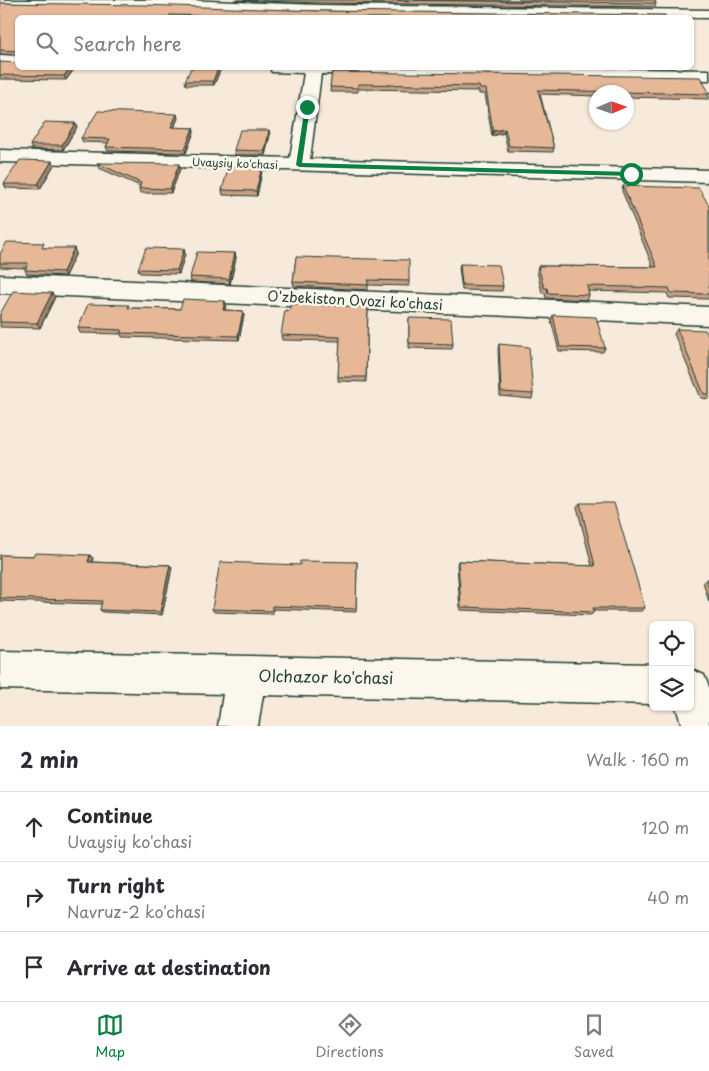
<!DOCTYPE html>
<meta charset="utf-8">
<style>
body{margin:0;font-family:"Playpen Sans",sans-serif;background:#f7f7f7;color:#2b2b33}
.controls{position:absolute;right:15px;bottom:15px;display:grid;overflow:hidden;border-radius:8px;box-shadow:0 1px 4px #0004}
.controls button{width:45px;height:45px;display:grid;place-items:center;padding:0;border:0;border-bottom:1px solid #e1e1e2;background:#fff;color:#2b2b33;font:25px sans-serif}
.compass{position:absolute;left:589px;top:85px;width:45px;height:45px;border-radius:50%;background:#fff;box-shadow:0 1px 4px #0004;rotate:88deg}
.stop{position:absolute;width:15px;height:15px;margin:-11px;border:4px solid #0b8043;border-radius:50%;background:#fff}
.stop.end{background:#0b8043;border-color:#fff;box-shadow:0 1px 5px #0008}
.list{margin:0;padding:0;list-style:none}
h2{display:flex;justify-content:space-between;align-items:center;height:65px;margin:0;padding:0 20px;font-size:21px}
h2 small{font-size:16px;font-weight:400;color:#7c7c81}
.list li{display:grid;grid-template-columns:32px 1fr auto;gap:15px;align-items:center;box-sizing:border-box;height:70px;padding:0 20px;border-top:1px solid #e1e1e2}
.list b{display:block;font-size:19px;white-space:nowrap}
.list p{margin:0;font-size:16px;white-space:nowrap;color:#7c7c81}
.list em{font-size:16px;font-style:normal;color:#7c7c81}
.icon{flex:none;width:28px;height:28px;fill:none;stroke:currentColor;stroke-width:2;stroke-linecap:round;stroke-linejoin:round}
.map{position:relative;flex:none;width:709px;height:726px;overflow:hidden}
.search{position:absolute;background:#fff;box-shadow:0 1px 4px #0004;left:15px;right:15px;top:15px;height:55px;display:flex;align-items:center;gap:12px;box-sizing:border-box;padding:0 18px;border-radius:8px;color:#7c7c81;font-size:19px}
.sheet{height:275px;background:#fff}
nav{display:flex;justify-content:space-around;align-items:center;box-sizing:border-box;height:70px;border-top:1px solid #e1e1e2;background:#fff;font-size:14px;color:#7c7c81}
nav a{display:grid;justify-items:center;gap:2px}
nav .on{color:#0b8043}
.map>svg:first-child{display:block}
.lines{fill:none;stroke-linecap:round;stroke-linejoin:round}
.minor-casing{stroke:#1f3d34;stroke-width:3}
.minor{fill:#fbf7ec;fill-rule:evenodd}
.wall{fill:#c79e83;stroke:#1f3d34}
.shaded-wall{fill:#a2816a;stroke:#1f3d34}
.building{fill:#e7b898;stroke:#1f3d34}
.route{fill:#0b8043}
.labels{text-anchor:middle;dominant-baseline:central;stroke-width:5;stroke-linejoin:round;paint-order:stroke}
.far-street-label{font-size:11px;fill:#1f3d34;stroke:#fbf7ec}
.street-label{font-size:14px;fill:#1f3d34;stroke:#fbf7ec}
.near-street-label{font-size:16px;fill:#1f3d34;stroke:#fbf7ec}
</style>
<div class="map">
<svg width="709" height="726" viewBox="0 0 709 726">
<rect width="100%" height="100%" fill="#f7eadb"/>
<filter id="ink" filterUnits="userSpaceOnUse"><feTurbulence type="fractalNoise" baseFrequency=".02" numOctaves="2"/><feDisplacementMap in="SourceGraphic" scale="10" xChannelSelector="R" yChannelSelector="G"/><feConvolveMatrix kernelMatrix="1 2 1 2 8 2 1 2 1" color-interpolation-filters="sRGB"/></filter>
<g filter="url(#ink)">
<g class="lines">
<defs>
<g id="minor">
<polygon points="0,0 182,0 320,5 709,10 709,18 320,13 144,7 0,5"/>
<polygon points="0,55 18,56 18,66 0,65"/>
<polygon points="270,68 559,68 709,70 709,80 321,74 310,159 709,170 709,182 0,162 0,150 290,158 304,73 272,72"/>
<polygon points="0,275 709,307 709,325 0,293"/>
<polygon points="0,651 653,664 653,704 263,695 258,726 218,726 223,694 0,689"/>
<polygon points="690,669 704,675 709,687 709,726 682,726 676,707 690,707"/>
</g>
</defs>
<!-- minor casing -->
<use href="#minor" class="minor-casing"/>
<!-- minor -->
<use href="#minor" class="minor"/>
</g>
<!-- wall -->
<g class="wall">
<polygon points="234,0 654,0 656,3 655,7 320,3"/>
<polygon points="0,3 320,11 666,18 18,18 18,55 0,54"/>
<polygon points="0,62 18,68 75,68 66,80 0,79"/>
<polygon points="221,68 214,85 186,85 185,81"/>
<polygon points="332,72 709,92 709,99 626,97 626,92 596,92 596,96 540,94 554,148 553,152 508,151 504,133 492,136 485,94 479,94 479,91 358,89 358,92 330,92"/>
<polygon points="178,118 174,128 193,128 194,132 186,153 108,151 106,147 108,143 83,142 81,138"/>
<polygon points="75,123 77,127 63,150 32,149 30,145"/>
<polygon points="270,135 265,155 235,155 234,150"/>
<polygon points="52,161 54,165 40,189 6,188 4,184"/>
<polygon points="97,163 180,169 171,193 140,193 139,188 140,186 99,168"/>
<polygon points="262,171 257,196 223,195 222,190"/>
<polygon points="623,186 709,206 709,299 669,298 667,293 588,291 589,295 587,300 546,298 545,293 542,293 537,271 538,266 653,267 622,191"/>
<polygon points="46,248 76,253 65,276 27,274 25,270 26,268 0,267 0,254"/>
<polygon points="184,249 185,254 179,274 140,273 138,269"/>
<polygon points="235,253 236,258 230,284 191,282 190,277"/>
<polygon points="296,257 409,281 409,286 368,285 368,290 294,286 293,282"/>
<polygon points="460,264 503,286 502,291 462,290 459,268"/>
<polygon points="55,297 40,328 0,327 0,314"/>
<polygon points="226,305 225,310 243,311 244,315 239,340 122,337 121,334 80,333 78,328 131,308 180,309"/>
<polygon points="368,307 366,382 338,381 340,341 282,340 281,335"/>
<polygon points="553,315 605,348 603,352 559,351 551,320"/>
<polygon points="409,318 453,344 452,349 409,348"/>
<polygon points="677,329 709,337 709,399 701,398 674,334"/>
<polygon points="499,344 533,394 532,399 500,396 498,349"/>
<polygon points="580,503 645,608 641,611 593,611 594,612 591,615 460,610 457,564 458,561 592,566 577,507"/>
<polygon points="0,555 93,558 92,562 170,565 172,568 162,615 103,612 100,610 102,604 0,601"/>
<polygon points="357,562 356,612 273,609 273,614 214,612 212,609 300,565"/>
<polygon points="707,579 709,579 709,602 703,582"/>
</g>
<!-- shaded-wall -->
<g class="shaded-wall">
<polygon points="70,68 75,68 66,80 64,76"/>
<polygon points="218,68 221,68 214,85 213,81"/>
<polygon points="177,114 178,118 172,132 171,127"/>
<polygon points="75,123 77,127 63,150 62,145"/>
<polygon points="193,128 194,132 186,153 185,149"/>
<polygon points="505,129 504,133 492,136 493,131"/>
<polygon points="269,130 270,135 265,155 265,151"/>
<polygon points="52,161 54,165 40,189 38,184"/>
<polygon points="179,164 180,169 171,193 170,189"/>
<polygon points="262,167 262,171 257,196 256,191"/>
<polygon points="74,248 76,253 65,276 63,272"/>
<polygon points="184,249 185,254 179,274 177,270"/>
<polygon points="235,253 236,258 230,284 229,279"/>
<polygon points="52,293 55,297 40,328 37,323"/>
<polygon points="225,301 226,305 224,315 223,310"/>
<polygon points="243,311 244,315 239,340 238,336"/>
<polygon points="90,555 93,558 91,565 88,562"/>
<polygon points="170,565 172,568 162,615 160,612"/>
</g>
<!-- building -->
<g class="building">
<polygon points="384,0 654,0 656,3"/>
<polygon points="0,3 143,5 320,11 665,15 666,18 281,18 282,17 238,16 237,18 213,18 214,16 170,15 169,18 18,18 18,51 0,50"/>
<polygon points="0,62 17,63 18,62 18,68 70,68 64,76 0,75"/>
<polygon points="191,68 218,68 213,81 185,81"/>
<polygon points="332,72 700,77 709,92 709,94 538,90 554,148 509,146 505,129 493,131 486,89 480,89 479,86 358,84 358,88 330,87"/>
<polygon points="98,111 177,114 171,127 193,128 185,149 106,147 110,139 81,138"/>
<polygon points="45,122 75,123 62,145 30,145"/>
<polygon points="240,130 269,130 265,151 234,150"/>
<polygon points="20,160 52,161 38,184 4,184"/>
<polygon points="97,163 179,164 170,189 139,188 141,183"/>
<polygon points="229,166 262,167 256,191 222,190"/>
<polygon points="623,186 699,188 709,206 709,294 671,293 669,288 587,286 589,295 548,293 547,288 544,288 538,266 657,267"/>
<polygon points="7,242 44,243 42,248 74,248 63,272 25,270 28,263 0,263 0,254"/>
<polygon points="146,248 184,249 177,270 138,269"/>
<polygon points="197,252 235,253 229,279 190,277"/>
<polygon points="296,257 409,260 409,281 368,280 368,285 293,282"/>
<polygon points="460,264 499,265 503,286 462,285"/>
<polygon points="13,291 52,293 37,323 0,322 0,314"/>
<polygon points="183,299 225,301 223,310 243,311 238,336 120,333 122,330 78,328 88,304 129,305 128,308 180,309"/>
<polygon points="290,304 368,307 366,377 338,377 340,337 281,335 285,310 290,311"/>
<polygon points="553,315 596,317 605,348 560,347"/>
<polygon points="409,318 451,319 453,344 409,343"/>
<polygon points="677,329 705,330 709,337 709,394 704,394"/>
<polygon points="499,344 529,347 533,394 501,392"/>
<polygon points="580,503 614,503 645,608 593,608 594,612 461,607 458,561 595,566"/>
<polygon points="35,553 90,555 88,562 170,565 160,612 100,610 102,601 0,598 0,555 33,556"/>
<polygon points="300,561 357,562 356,609 272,606 272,611 212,609 220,562 300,565"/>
<polygon points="707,579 709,579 709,587"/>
</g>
</g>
<!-- route -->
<polygon class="route" points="305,106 310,107 302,163 631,172 634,174 631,176 299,167 296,165"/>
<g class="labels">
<!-- far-street labels -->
<g class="far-street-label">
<text transform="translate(235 163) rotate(2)">Uvaysiy ko'chasi</text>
</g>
<!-- street labels -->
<g class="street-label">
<text transform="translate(355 300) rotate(3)">O'zbekiston Ovozi ko'chasi</text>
</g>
<!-- near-street labels -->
<g class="near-street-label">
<text transform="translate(326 676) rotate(1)">Olchazor ko'chasi</text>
</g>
</g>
</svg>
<div class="controls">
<button><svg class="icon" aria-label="locate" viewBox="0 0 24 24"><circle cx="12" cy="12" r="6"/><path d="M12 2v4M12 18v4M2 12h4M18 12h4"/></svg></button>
<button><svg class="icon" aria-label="layers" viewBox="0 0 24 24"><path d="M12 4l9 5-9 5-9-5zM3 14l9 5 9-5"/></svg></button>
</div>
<svg class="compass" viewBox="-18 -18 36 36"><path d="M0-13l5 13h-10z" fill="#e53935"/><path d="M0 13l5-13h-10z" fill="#7c7c81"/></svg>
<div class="stop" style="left:631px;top:174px"></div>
<div class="stop end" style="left:307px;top:107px"></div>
<div class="search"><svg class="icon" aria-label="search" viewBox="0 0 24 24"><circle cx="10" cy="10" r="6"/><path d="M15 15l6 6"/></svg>Search here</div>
</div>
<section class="sheet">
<h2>2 min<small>Walk · 160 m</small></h2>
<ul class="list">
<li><svg class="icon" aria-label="ahead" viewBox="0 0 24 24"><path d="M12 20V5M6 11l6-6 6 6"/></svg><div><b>Continue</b><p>Uvaysiy ko'chasi</p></div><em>120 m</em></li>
<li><svg class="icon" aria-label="right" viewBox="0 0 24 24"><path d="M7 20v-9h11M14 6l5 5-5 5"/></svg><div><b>Turn right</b><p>Navruz-2 ko'chasi</p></div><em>40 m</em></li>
<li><svg class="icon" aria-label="arrive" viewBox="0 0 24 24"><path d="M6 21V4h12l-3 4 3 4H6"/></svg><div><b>Arrive at destination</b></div></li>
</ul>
</section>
<nav>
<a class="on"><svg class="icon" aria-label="map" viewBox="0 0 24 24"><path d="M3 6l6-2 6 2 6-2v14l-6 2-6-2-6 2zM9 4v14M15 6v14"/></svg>Map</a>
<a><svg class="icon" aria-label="directions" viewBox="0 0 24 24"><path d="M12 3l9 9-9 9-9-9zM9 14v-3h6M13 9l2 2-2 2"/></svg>Directions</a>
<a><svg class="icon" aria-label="saved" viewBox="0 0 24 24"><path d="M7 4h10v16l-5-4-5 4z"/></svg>Saved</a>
</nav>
